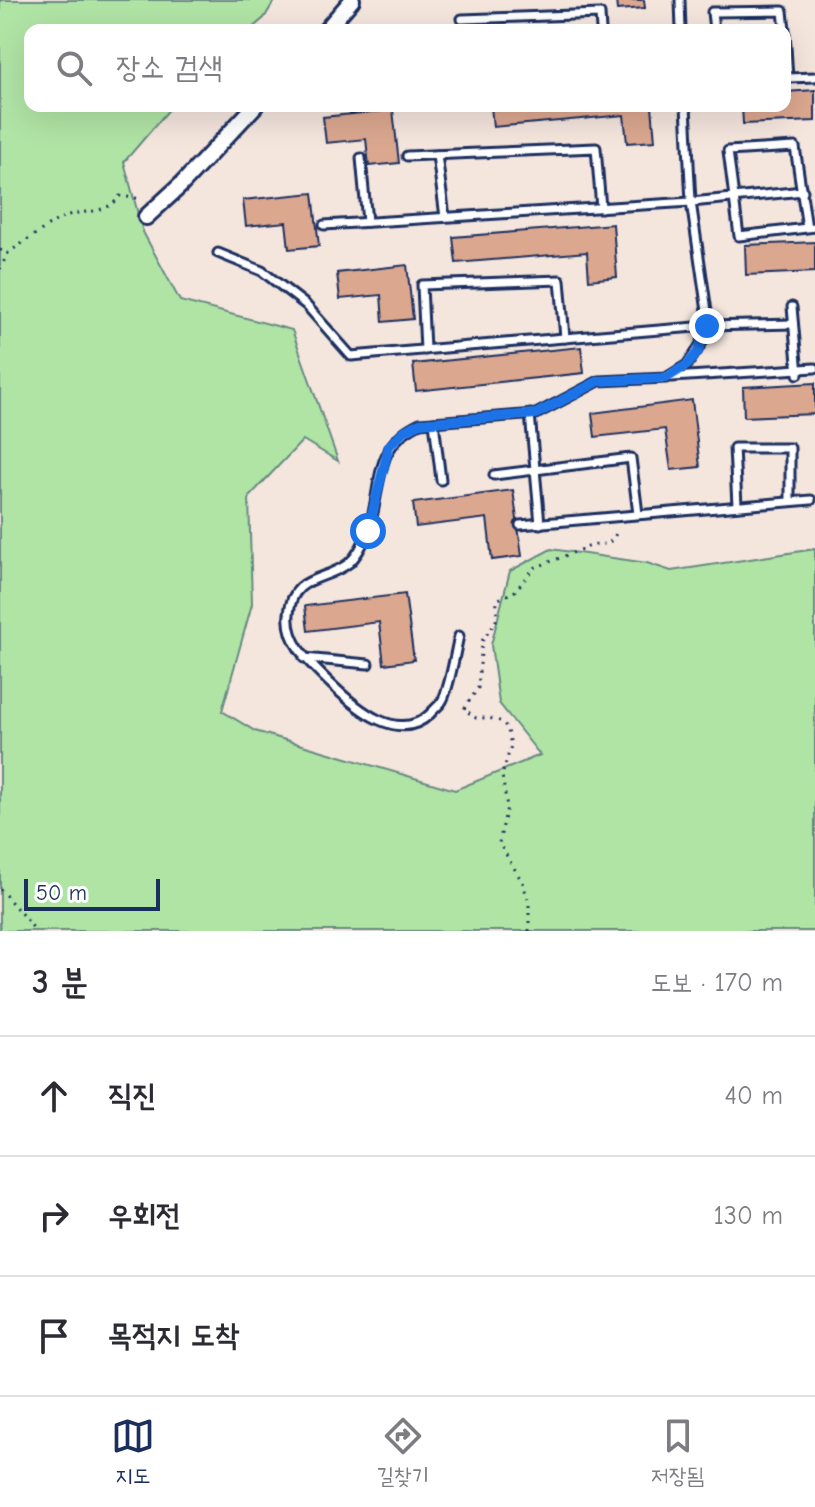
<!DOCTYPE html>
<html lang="ko">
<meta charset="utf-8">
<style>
body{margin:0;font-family:"Comic Neue","Poor Story",sans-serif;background:#f7f7f7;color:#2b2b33}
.scale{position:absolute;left:24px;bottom:20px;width:136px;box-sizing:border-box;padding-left:8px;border:4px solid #1b2f5e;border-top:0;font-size:22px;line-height:28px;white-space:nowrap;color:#1b2f5e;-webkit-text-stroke:6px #fff;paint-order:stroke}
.stop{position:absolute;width:24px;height:24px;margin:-18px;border:6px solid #1a73e8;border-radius:50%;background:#fff}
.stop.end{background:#1a73e8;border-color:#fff;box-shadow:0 2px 8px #0008}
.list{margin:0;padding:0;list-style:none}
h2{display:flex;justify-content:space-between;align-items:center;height:104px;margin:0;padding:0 32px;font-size:34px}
h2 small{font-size:26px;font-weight:400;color:#7c7c81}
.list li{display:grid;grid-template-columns:52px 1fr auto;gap:24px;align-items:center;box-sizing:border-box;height:120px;padding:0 32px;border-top:2px solid #e1e1e2}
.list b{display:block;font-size:30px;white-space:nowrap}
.list em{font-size:26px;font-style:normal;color:#7c7c81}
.icon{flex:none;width:44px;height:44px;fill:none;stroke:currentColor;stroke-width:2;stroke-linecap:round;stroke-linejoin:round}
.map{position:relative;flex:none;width:815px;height:931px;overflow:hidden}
.search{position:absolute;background:#fff;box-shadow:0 8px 32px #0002;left:24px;right:24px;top:24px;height:88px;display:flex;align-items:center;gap:20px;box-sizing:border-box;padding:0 28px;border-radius:16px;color:#7c7c81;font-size:30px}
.sheet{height:464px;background:#fff}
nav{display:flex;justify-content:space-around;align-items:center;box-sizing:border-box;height:112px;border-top:2px solid #e1e1e2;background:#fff;font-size:22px;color:#7c7c81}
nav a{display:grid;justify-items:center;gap:4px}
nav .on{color:#1b2f5e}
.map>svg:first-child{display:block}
.green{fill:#b0e4a5;stroke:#668a82;stroke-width:2}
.building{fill:#dba78f;stroke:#1b2f5e;stroke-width:2}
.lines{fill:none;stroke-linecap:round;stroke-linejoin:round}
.service-casing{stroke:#1b2f5e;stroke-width:13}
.minor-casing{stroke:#1b2f5e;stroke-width:20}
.path{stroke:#1b2f5e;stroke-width:3;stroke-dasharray:2 6;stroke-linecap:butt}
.service{stroke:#fff;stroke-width:7}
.minor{stroke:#fff;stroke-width:14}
.route{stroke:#1a73e8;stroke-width:10}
</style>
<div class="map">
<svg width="815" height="931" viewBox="0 0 815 931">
<rect width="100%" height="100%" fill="#f4e5dd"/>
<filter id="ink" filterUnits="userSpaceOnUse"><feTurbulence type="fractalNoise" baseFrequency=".0125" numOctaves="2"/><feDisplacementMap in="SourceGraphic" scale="16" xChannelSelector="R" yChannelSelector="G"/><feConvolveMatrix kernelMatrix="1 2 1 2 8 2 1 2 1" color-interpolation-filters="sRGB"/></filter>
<g filter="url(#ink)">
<!-- green -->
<polygon class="green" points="0,0 275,0 264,18 250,30 30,30 30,106 172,106 124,162 143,232 180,301 292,330 338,461 303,440 249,497 252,604 222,711 255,731 455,790 540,755 499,703 491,645 510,571 551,549 647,563 671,571 815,549 815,931 0,931"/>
<!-- building -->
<g class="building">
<polygon points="616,0 644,0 645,8 617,10"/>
<polygon points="469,24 469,30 406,30"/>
<polygon points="815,90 815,121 743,124 742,106 785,106 785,92"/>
<polygon points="491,106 652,106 655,141 627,143 624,115 493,127"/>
<polygon points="393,110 399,163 369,166 366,139 326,143 323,117"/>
<polygon points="313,193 319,246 289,249 286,222 246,226 243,200"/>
<polygon points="613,224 617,277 589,280 587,252 456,263 453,237"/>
<polygon points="815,242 815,272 746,275 745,245"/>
<polygon points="407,265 413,319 383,322 381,295 340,299 337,273"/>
<polygon points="581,347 584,373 416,391 413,364"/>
<polygon points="815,383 815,414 744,417 743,387"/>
<polygon points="692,400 700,467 671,470 665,429 595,437 592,413"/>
<polygon points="513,490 522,556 492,560 487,518 416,527 413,503"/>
<polygon points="405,594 414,660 384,664 379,622 308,631 305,606"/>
</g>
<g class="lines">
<defs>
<g id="service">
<polyline points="680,0 681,30"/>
<polyline points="462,19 600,14 601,30"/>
<polyline points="714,30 712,12 783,11 785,30"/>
<polyline points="785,31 788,78 815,77"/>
<polyline points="437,155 445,217"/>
<polyline points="407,156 596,148 601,208"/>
<polyline points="361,158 367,222"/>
<polyline points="324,225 691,202 803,191"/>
<polyline points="807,228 795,147 728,151 739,236 807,228 815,227"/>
<polyline points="218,253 262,271 306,305 351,356 707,326 793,324"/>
<polyline points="792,307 798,374"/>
<polyline points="425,350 422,285 560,280 565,338"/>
<polyline points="672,377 815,368"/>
<polyline points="530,414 540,524"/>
<polyline points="434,422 441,480"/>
<polyline points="494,475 631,458 638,514"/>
<polyline points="737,505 734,448 790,448 790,501"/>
<polyline points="520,525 811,500"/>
<path d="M459,636C455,652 450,688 442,701C440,705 433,710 430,714C398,745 355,707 331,684C312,665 286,644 289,614C292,574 325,582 349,563C357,556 364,542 368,532C383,488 371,446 420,423L536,414L599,381L666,378L687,365L705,338L708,318L691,202L686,106"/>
<polyline points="304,658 368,664"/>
</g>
<g id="minor">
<polyline points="326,30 352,0"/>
<polyline points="146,217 181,185 255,106"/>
</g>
</defs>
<!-- service casing -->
<use href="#service" class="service-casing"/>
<!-- minor casing -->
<use href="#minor" class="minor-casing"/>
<!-- path -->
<g class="path">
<path d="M0,250L8,253C20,245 59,217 68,215C88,210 107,214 120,196L142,199"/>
<polyline points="0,269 8,253"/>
<polyline points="0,889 36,931"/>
<polyline points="529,931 529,903 523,883 499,843 507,807 502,775 511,746 508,730 503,722 489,718 476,718 464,709 478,688 482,641 496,621 497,600 515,591 534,568 593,545 607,544 613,539 618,530"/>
</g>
<!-- service -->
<use href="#service" class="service"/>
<!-- minor -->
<use href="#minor" class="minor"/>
</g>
</g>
<g class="lines" filter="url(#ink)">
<!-- route -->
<polyline class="route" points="368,531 389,446 404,431 420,423 536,414 599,381 666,378 687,365 698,352 707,326"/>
</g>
</svg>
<div class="scale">50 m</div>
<div class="stop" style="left:368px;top:531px"></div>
<div class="stop end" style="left:707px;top:326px"></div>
<div class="search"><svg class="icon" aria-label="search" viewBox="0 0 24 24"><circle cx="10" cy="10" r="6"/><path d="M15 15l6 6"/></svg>장소 검색</div>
</div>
<section class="sheet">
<h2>3 분<small>도보 · 170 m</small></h2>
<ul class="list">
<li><svg class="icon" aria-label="ahead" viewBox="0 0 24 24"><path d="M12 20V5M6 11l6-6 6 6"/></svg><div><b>직진</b></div><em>40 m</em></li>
<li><svg class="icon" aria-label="right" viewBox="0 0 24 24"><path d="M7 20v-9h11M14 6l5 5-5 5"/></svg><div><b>우회전</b></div><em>130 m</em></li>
<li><svg class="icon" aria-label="arrive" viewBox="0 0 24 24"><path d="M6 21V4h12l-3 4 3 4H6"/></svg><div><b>목적지 도착</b></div></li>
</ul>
</section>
<nav>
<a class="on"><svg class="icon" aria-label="map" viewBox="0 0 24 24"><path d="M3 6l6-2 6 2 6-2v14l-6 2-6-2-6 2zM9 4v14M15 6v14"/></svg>지도</a>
<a><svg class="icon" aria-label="directions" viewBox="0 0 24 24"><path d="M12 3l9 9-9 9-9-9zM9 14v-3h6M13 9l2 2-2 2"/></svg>길찾기</a>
<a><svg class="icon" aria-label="saved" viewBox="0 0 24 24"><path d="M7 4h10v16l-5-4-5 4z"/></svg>저장됨</a>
</nav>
